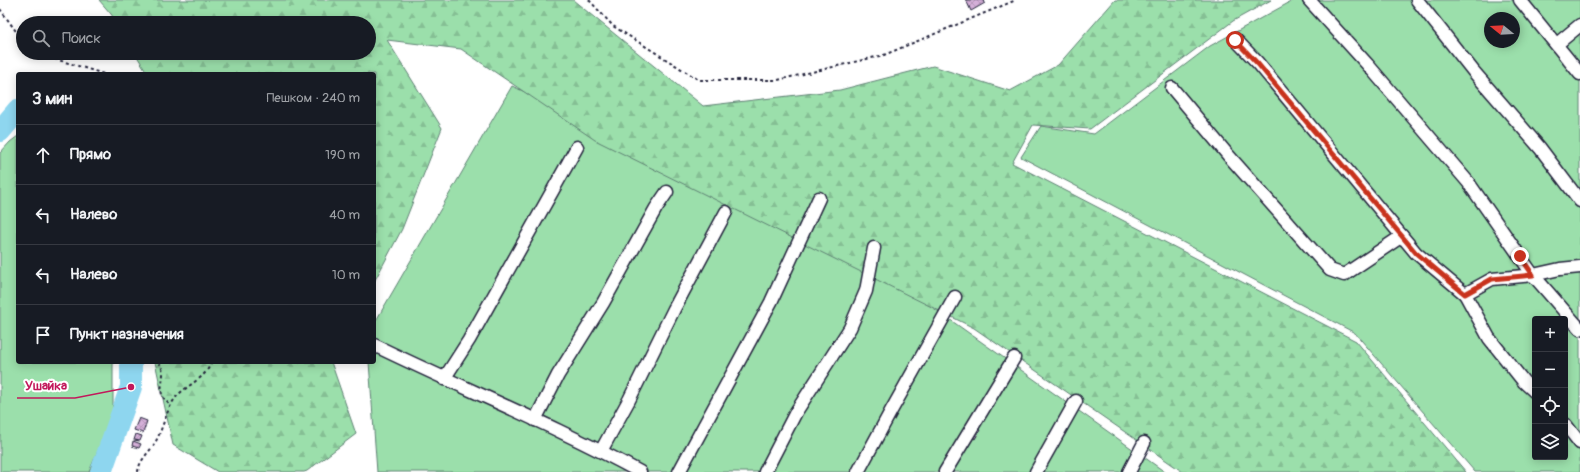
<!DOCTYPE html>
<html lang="ru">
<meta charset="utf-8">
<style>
body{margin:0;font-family:Pangolin,sans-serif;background:#20242c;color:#f1f3f6}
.controls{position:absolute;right:12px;bottom:12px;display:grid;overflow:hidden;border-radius:4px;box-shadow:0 2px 10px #0003}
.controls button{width:36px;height:36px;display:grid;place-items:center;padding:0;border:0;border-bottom:1px solid #363941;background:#171b24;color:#f1f3f6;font:20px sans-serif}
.compass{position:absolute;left:1484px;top:12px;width:36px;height:36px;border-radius:50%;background:#171b24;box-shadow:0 2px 10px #0003;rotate:288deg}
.stop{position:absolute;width:12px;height:12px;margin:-9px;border:3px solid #c8321e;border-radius:50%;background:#fff}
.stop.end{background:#c8321e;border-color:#fff;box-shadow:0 1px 4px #0008}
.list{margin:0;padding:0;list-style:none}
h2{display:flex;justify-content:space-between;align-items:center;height:52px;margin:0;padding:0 16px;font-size:17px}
h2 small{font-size:13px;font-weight:400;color:#9ea1a6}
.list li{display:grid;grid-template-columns:26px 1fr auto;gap:12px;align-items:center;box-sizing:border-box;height:60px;padding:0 16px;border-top:1px solid #363941}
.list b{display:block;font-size:15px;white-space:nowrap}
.list em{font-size:13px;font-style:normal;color:#9ea1a6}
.icon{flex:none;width:22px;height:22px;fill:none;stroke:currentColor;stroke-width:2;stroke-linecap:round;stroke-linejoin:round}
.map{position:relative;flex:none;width:1580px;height:472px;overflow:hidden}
.search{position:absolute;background:#171b24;box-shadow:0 2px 10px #0003;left:16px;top:16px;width:360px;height:44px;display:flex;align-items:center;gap:10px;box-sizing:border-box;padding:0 14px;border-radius:22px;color:#9ea1a6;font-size:15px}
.panel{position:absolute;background:#171b24;box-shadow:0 2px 10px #0003;left:16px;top:72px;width:360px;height:292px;border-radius:4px}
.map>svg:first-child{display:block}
.green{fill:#9bdfab;stroke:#5e8073;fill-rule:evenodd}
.forest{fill:url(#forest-firs);stroke:#5e8073}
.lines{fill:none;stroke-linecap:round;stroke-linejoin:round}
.river{stroke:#8ed6ef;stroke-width:22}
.building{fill:url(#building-cross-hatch);stroke:#22223b}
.street-casing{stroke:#22223b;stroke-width:15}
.path{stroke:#22223b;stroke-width:2;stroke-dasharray:3 3;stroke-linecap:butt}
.street{stroke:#fff;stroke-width:12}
.route{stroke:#c8321e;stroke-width:5}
.leader{fill:none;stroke:#c2185b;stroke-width:1.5}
.callout-dot{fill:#c2185b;stroke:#fff;stroke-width:1.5}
.callout-label{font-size:13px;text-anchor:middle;font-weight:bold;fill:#c2185b;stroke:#fff;stroke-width:4;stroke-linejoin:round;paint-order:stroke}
</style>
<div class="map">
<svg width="1580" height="472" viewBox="0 0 1580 472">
<defs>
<pattern id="forest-firs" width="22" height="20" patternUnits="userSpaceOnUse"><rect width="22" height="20" fill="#9bdfab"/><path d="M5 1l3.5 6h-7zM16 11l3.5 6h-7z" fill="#85bf94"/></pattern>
<pattern id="building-cross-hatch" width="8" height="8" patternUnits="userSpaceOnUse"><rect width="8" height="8" fill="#d4afd8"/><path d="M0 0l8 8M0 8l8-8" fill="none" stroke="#b696ba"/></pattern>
</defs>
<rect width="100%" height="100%" fill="#fff"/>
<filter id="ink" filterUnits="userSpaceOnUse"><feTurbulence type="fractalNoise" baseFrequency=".025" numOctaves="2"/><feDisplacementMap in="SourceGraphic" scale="8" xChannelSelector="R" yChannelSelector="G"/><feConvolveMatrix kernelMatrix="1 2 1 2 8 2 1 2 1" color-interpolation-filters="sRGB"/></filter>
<g filter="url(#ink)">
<!-- green -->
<g class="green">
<path d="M1294,0H1580V472H1475L1355,333L1021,157L1041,126L1094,134L1210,46ZM1490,18H1514V42H1490ZM1535,319H1565V457H1535Z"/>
<polygon points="512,86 822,229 1165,472 377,472 369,362 374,362 374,324"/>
<polygon points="18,136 18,362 113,362 113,414 89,472 0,472 0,153 10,142"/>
</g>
<!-- forest -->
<g class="forest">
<polygon points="99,0 573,0 703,106 840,90 933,66 1010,91 1058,65 1115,0 1271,0 1233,21 1090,129 1033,125 1012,163 1356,341 1466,472 1183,472 974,328 595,140 461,49 387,40 442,128 402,229 374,282 374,74 148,74 135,53 369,53 369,23 117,23 111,14"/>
<polygon points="155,362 331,362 356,434 307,471 304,472 218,472 173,445"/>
</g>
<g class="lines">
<!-- river -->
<g class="river">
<polyline points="0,131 18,110"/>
<polyline points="101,472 131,387 131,362"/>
</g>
</g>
<!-- building -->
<g class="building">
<polygon points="966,0 984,0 985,3 971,11"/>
<polygon points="139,418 147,421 143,433 134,430"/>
<polygon points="975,427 980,430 975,439 970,436"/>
<polygon points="136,434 142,436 140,441 134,440"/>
<polygon points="133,441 141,444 139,448 132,446"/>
</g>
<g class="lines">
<defs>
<g id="street">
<polyline points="1309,0 1368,65 1468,182 1533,275 1580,329"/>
<polyline points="1417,0 1474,72 1540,148 1580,201"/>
<polyline points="1520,0 1580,74"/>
<polyline points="1235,39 1258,63 1416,253 1465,294 1489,338 1524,382 1535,392"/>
<polyline points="1557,44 1580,25"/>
<polyline points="1172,88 1228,155 1330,270 1344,275 1402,236"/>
<polyline points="1465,294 1492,279 1533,275 1560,269 1580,267"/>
<path d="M374,345C462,388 554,425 640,472"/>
<polyline points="444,379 469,340 577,147"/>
<polyline points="535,420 558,375 603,303 656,208 667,192"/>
<polyline points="1565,424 1580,443"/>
<polyline points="601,451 629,400 674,309 726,212"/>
<polyline points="679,472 771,302 819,198"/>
<polyline points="765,472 796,412 850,328 866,291 874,248"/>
<polyline points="858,472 891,411 955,297"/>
<polyline points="945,472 1014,358"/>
<polyline points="1036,472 1076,401"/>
<polyline points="1129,472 1144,443"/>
</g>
</defs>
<!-- street casing -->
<use href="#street" class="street-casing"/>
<!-- path -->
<g class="path">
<polyline points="589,0 613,26 699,80 778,80 884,55 1016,0"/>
<polyline points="0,9 23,41"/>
<polyline points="44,53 52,58 104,74"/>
<path d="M159,362C161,366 163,370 163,374C162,391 157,393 171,406"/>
<path d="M138,472C139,460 149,453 155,443C163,429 166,409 177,396C188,384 207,378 211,362"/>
</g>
<!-- street -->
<use href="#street" class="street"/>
</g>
</g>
<g class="lines" filter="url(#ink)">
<!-- route -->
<polyline class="route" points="1235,40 1258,64 1416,253 1465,294 1492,279 1533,275 1520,256"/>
</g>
<!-- callouts -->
<path class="leader" d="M131 387L75 398H17"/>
<circle class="callout-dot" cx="131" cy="387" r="4"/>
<g class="callout-label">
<text x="46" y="390">Ушайка</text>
</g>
</svg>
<div class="controls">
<button>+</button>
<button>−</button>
<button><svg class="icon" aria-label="locate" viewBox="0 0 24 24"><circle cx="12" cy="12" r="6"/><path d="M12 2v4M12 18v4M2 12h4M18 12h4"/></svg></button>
<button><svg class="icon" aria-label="layers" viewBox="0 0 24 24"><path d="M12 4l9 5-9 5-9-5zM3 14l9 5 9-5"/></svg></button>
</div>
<svg class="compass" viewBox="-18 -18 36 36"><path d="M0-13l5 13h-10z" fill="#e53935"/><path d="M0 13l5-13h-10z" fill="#9ea1a6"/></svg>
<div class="stop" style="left:1235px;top:40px"></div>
<div class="stop end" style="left:1520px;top:256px"></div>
<div class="search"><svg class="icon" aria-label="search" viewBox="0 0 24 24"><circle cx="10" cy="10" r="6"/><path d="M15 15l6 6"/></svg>Поиск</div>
<section class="panel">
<h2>3 мин<small>Пешком · 240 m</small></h2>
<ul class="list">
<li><svg class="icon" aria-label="ahead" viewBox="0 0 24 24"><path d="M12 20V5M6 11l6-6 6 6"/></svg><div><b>Прямо</b></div><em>190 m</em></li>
<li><svg class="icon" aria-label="left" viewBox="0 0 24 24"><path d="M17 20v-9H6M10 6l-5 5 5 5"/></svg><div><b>Налево</b></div><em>40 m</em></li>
<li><svg class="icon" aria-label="left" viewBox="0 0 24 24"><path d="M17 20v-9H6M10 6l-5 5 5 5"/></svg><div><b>Налево</b></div><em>10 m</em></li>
<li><svg class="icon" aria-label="arrive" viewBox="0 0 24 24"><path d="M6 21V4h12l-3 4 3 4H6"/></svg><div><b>Пункт назначения</b></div></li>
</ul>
</section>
</div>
